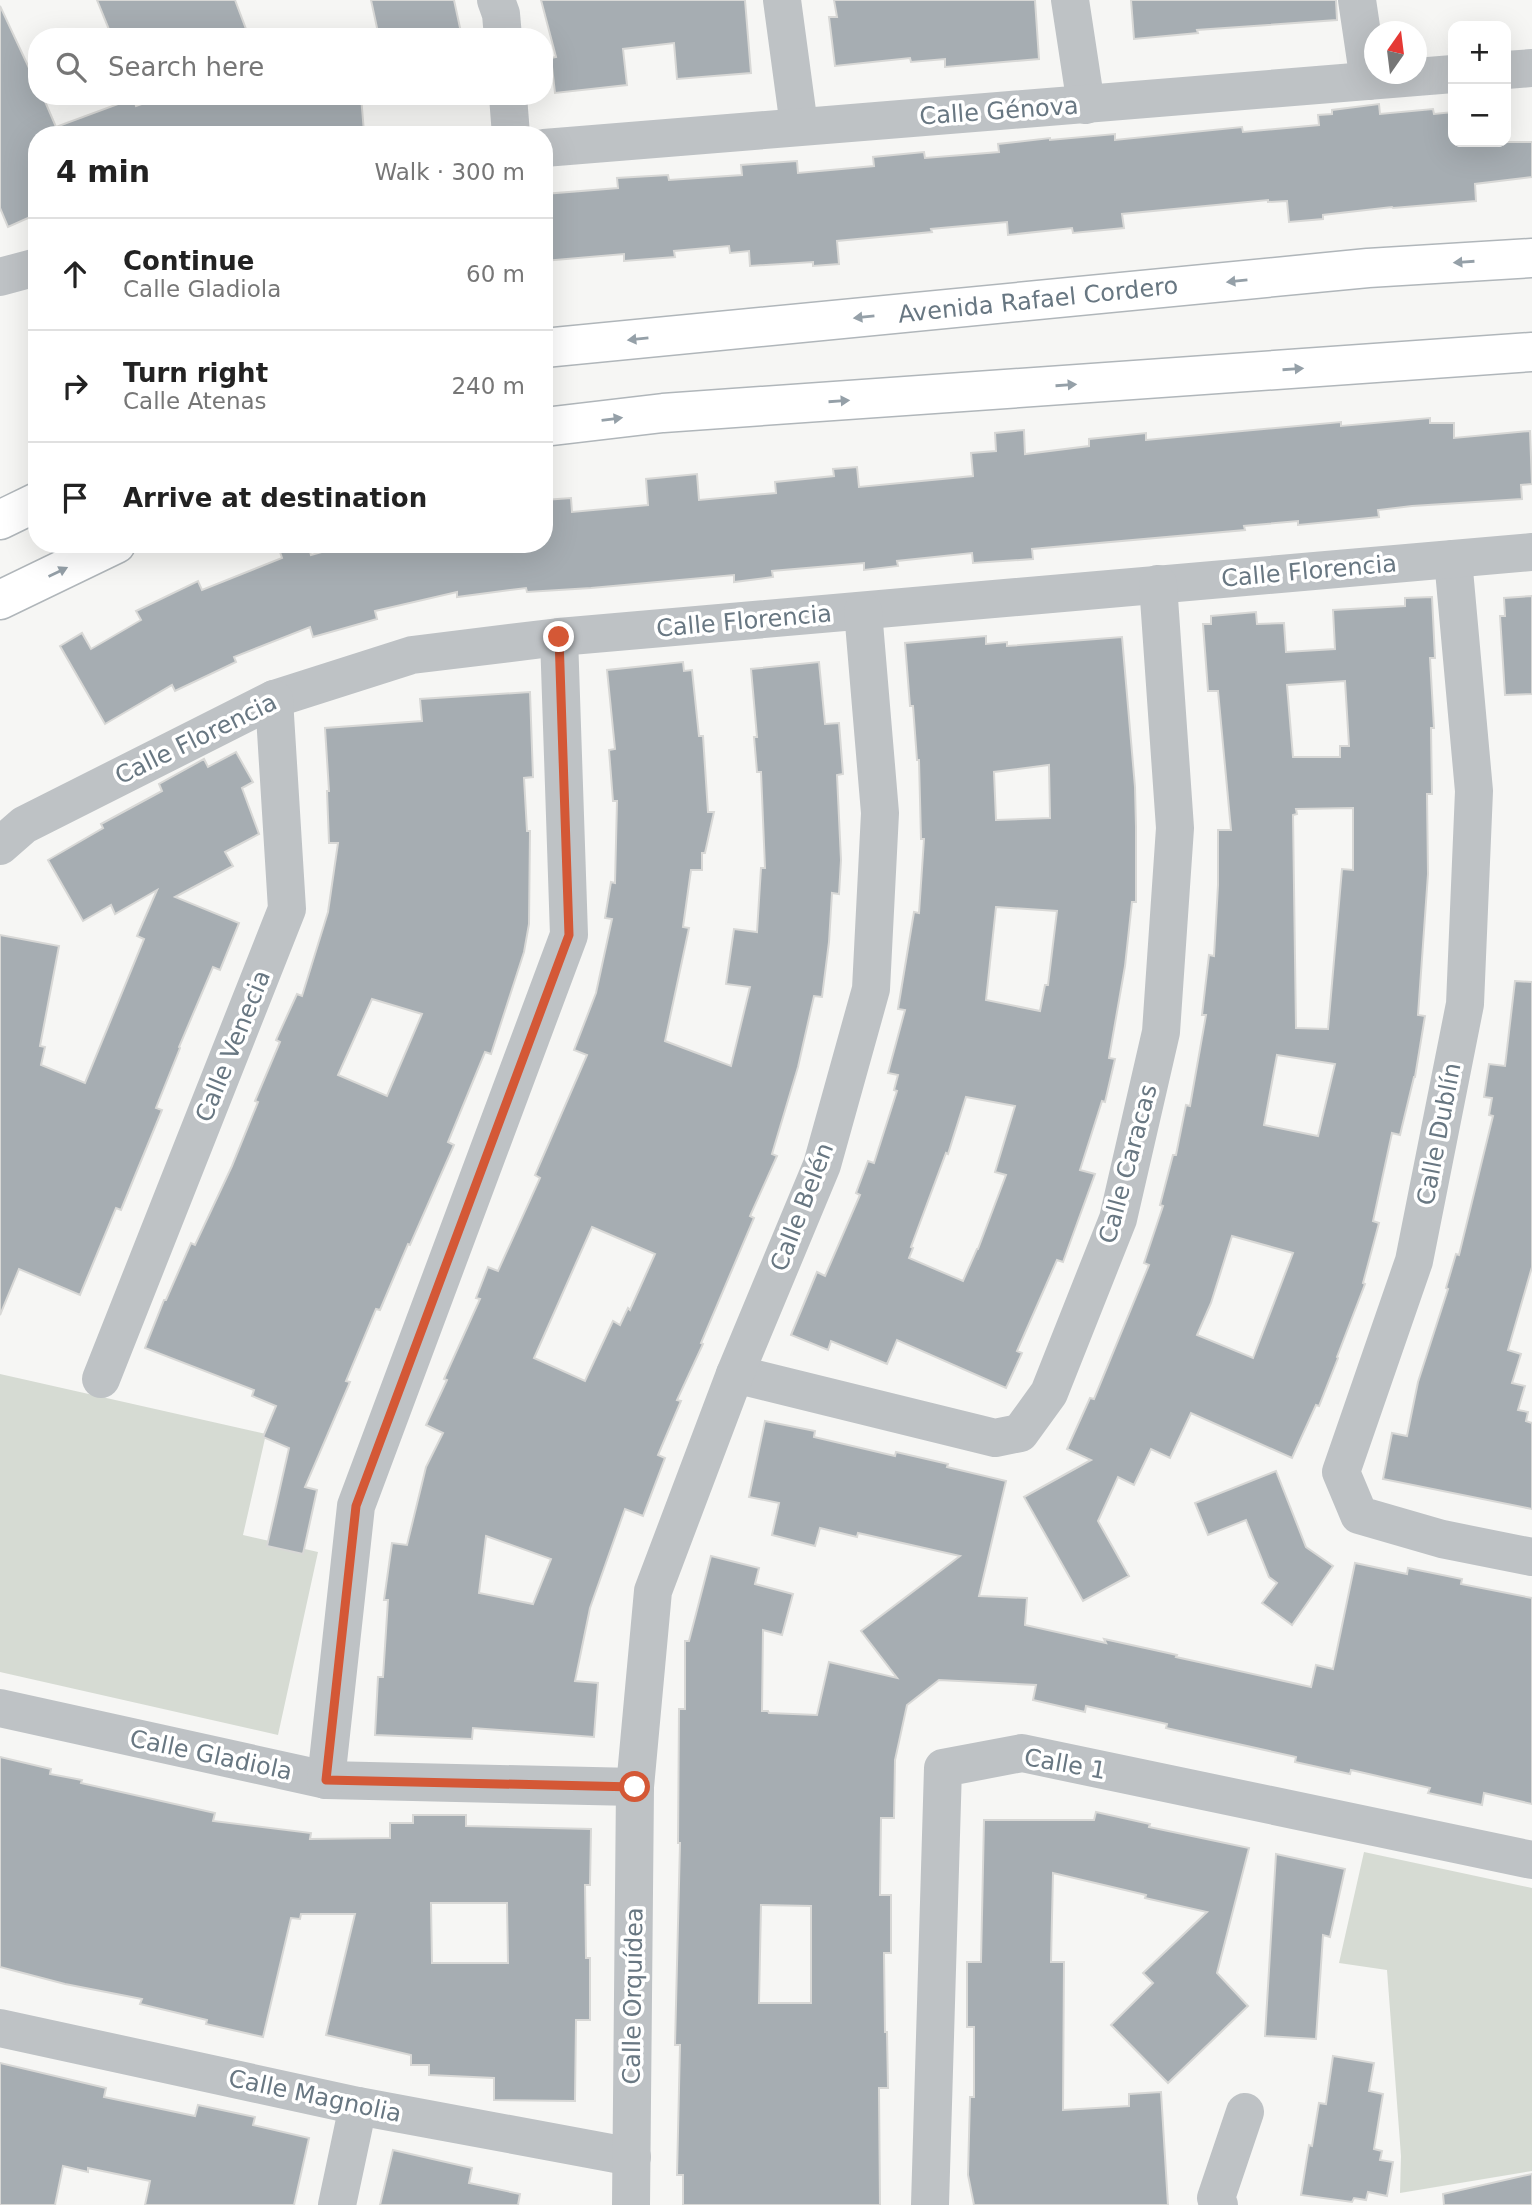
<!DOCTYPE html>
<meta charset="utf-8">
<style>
body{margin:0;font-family:"DejaVu Sans",sans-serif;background:#f6f6f6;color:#222}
.controls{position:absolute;right:21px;top:21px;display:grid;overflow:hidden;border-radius:14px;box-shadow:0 7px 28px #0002}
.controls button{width:63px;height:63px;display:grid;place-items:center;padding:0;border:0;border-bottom:2px solid #e0e0e0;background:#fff;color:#222;font:35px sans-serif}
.compass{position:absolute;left:1364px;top:21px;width:63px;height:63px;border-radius:50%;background:#fff;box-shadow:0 7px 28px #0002;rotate:14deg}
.stop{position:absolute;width:21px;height:21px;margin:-16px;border:5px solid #d45836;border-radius:50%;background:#fff}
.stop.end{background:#d45836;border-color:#fff;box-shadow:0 2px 7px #0008}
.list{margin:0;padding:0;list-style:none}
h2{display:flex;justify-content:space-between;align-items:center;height:91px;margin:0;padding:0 28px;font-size:30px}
h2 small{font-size:23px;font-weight:400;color:#767676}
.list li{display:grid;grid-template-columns:46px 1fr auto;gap:21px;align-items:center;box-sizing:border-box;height:112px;padding:0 28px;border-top:2px solid #e0e0e0}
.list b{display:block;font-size:26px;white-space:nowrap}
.list p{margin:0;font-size:23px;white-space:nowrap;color:#767676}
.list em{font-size:23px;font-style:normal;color:#767676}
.icon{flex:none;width:38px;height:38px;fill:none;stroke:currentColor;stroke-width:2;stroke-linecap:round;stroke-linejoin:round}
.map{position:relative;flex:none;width:1532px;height:2205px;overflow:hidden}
.search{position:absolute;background:#fff;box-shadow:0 7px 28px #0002;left:28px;top:28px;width:525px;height:77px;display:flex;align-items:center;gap:18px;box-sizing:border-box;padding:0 24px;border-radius:28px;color:#767676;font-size:26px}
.panel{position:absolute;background:#fff;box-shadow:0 7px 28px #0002;left:28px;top:126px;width:525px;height:427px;border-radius:28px}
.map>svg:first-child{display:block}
.green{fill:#d6dbd3}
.building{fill:#a6adb2;stroke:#d8d8d6;stroke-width:2;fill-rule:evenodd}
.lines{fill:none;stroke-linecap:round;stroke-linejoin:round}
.secondary-casing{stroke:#b0b6ba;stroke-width:41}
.minor{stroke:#bec2c5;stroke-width:38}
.secondary{stroke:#fff;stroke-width:38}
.oneway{fill:#95a0a8}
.route{stroke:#d45836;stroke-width:9}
.labels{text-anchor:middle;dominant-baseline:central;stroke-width:7;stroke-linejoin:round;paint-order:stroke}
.street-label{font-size:24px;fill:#687782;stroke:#fff}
</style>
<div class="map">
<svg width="1532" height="2205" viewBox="0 0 1532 2205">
<rect width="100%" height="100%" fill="#f6f6f4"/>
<!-- green -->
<g class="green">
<polygon points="0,1374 266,1434 243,1535 318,1552 278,1735 0,1672"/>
<polygon points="1364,1852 1532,1888 1532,2171 1400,2193 1401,2156 1387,1970 1339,1963"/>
</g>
<!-- building -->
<g class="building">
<polygon points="97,0 235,0 249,37 112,37"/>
<polygon points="371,0 454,0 462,37 379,37"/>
<polygon points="541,0 745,0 751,73 677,79 674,43 623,49 627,85 555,93 551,58 556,57"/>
<polygon points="834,0 1035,0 1039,59 945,67 945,59 911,62 910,58 835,66 829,17 837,17"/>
<polygon points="1131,0 1336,0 1337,20 1197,30 1198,33 1134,39"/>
<polygon points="0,6 37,85 37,96 42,96 44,99 56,127 134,98 136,106 165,96 361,96 364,132 347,135 37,135 37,214 8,227 0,208"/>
<polygon points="1379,104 1380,114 1433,109 1434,114 1453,112 1453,142 1532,142 1532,177 1475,184 1476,201 1393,208 1392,207 1323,215 1323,219 1289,222 1287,201 1268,202 1268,200 1122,214 1124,228 1073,233 1072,228 1008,235 1007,222 931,229 932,232 837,241 839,264 813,266 813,262 750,266 749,251 730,253 729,246 674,251 675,257 624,261 624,254 544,261 544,194 618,188 617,178 668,175 669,180 742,175 741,165 797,161 798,173 874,166 873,157 924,152 925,158 999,152 998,144 1050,138 1050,140 1115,134 1115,140 1242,127 1243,132 1319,125 1318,115 1332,114 1332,110"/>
<polygon points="1430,418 1430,423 1454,423 1454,438 1530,431 1532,484 1521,485 1522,499 1412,506 1378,510 1379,517 1298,525 1298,521 1244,526 1245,530 1032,549 1033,559 973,563 972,553 897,561 898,566 864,570 864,563 772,571 773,577 734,582 734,575 591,588 527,592 526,588 457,597 457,592 375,611 377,619 313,637 310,627 234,657 236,662 175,691 172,685 105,724 60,646 82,633 91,649 141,620 136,611 198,581 202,590 282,558 280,552 308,544 311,555 350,544 544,544 544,500 571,498 572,512 648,505 646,479 697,474 699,500 776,493 775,482 834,476 833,469 857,467 859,487 973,476 971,453 996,451 995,433 1024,430 1025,454 1089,446 1089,439 1146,433 1146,440 1341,422 1341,426"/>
<polygon points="1532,596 1532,694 1505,695 1500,616 1505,616 1504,598"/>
<path d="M1432,597L1435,658H1430L1434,728H1431L1432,794H1427L1428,874L1418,1015L1425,1016L1415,1077H1414L1400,1135L1392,1133L1373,1221L1379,1223L1363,1283L1365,1284L1337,1357L1338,1358L1319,1406L1316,1405L1292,1458L1191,1413L1170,1458L1151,1449L1134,1485L1118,1477L1098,1521L1129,1576L1083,1601L1024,1497L1091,1460L1067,1449L1090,1398L1094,1399L1149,1265L1144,1263L1163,1206L1160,1205L1173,1155H1176L1186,1105L1190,1106L1206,1015H1202L1209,955L1214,956L1218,885V830H1231L1218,691H1208L1203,624H1211V616L1256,612L1257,624L1284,623L1286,652L1335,649L1333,610L1405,606V598ZM1345,681L1349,746H1340V757H1293L1287,685ZM1353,808V870L1342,869L1328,1029L1296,1028L1293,815L1297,814L1296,809ZM1277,1055L1335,1064L1318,1136L1264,1125ZM1232,1236L1293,1253L1253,1358L1197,1335L1211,1303Z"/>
<path d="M986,636V644L1007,642V646L1122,637L1135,787L1136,827V902H1132L1125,966L1109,1058L1115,1059L1105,1102L1102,1101L1080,1170L1095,1174L1063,1262L1057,1260L1017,1351L1022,1353L1006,1388L897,1340L887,1364L831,1341L828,1350L791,1335L817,1272L825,1276L860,1195L856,1193L868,1161L874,1163L897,1091L894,1090L898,1075L888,1073L905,1010L898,1009L914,912L919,913L924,839H921L919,760H917L913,706H910L905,643ZM1049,765L1050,818L996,820L994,772ZM996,907L1057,911L1048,985H1045L1040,1011L986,1000ZM966,1097L1015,1106L995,1172L1006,1175L978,1249H977L963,1281L909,1258L913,1248L911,1247L946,1153L948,1154Z"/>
<path d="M683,662L684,671L692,670L699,736H703L708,812H714L705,853H702V870H691L683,927L689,928L665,1041L731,1066L750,987L726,984L734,929L757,932L761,868H765L761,772H757L754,737H757L751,669L819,662L825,724L839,723L843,774L837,775L841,860L839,894L832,893L829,942L822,997L814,996L798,1067L772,1154L777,1156L750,1216L754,1218L701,1343L703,1344L677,1400L681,1401L658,1455L665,1458L643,1516L625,1509L590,1608L575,1681L598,1683L594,1737L473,1728L472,1739L375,1735L378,1677H383L388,1600H384L392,1543L407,1545L426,1467L443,1433L426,1425L447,1380L444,1379L480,1299L476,1298L488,1267L498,1271L540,1178L535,1175L587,1055L574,1050L596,993L612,919L605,918L611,882L615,883L617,801H613L609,750L615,749L607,670ZM592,1227L655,1254L630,1310L628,1308L620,1325L613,1321L585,1381L534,1358ZM486,1536L551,1559L533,1604L479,1593Z"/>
<path d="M530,692L533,777L524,778L527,831H530L529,924L524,952L491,1054L485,1052L448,1142L454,1145L410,1245L408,1244L380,1310L376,1309L346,1381L350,1382L305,1487L317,1490L303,1554L267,1546L289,1448L263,1437L276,1406L252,1396L254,1390L145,1348L164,1300H166L191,1243L195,1245L232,1166L258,1102L255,1101L280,1042L276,1040L297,994L302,996L328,912L338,843H329L327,791H329L325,728L422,721L420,699ZM372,999L422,1014L387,1096L338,1075Z"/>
<polygon points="236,752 253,782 242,788 259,834 225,852 233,866 175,897 239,923 220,970 213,967 179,1047 180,1048 156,1108 162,1110 134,1178 121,1210 116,1208 80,1295 19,1269 0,1315 0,935 59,946 40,1046 45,1047 41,1065 85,1083 144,939 137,936 157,890 115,914 111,905 83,921 48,860 103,828 101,824 162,791 159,784 204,759 208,767"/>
<polygon points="1515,981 1532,982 1532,1267 1508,1350 1521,1354 1512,1383 1525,1386 1518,1410 1528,1412 1526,1421 1532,1423 1532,1509 1383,1479 1392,1433 1407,1436 1418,1382 1448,1289 1446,1288 1456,1254 1459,1255 1493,1116 1489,1115 1492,1098 1484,1097 1489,1064 1505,1066"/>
<path d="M765,1421L815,1431L814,1437L895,1456L896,1452L948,1464L947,1467L1006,1481L979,1596L1027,1598L1025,1625L1106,1643L1104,1639L1177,1655L1176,1657L1311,1687L1316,1665L1333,1669L1355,1563L1407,1574L1408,1568L1462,1579L1461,1584L1532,1598V1804L1484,1793L1482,1805L1428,1793L1430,1788L1351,1770L1350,1774L1295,1762L1296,1757L1166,1728L1167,1724L1086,1706L1085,1712L1033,1700L1036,1685L939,1680L907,1705L895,1760L894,1818H881L880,1895H891V1953H884L885,2032H887L888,2088H879L880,2205H683V2175H677L680,2045H675L680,1843H678L679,1709H685V1641H689L711,1556L759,1568L755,1584L793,1594L782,1635L763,1630L762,1711H768L769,1713L817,1715L829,1662L897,1678L861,1631L960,1556L858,1533L857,1537L820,1528L815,1546L772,1535L779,1503L749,1497ZM761,1905L811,1906V2003H759Z"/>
<polygon points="1276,1471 1306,1547 1333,1566 1292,1625 1262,1603 1277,1583 1269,1577 1246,1520 1208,1535 1195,1503"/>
<path d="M0,1757L51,1769L50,1774L82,1780L81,1783L215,1813L213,1821L311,1833L310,1839L390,1838V1823H413V1815H466V1826L591,1829L590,1885H585L586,1958H590V2020H576L575,2101L494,2100V2078L429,2075V2065H411V2055L326,2035L355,1914H301L300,1919L291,1918L263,2037L206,2024L207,2020L140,2004L142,1999L65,1984L0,1967ZM431,1903H507L508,1963H432Z"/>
<polygon points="1096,1812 1150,1824 1149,1827 1249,1848 1217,1973 1248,2006 1168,2083 1111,2025 1153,1983 1143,1973 1207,1912 1145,1898 1146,1895 1053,1873 1051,1962 1064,1962 1063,2110 1129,2106 1129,2094 1161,2092 1168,2205 974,2205 968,2175 970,2097 974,2097 974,2027 967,2027 967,1962 981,1962 984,1820 1094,1820"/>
<polygon points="1276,1854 1345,1869 1330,1937 1323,1935 1316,2039 1265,2036"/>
<polygon points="1333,2056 1374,2063 1369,2091 1383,2094 1374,2149 1382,2151 1380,2160 1393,2162 1387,2196 1368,2192 1366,2200 1354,2198 1352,2202 1301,2195 1309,2145 1312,2146 1319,2103 1326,2104"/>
<polygon points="0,2063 106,2088 104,2097 195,2116 198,2105 255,2117 253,2125 309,2138 294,2205 145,2205 150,2181 88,2168 88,2172 63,2166 55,2205 0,2205"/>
<polygon points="393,2150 472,2168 469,2183 520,2194 518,2205 380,2205"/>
<polygon points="1532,2174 1532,2205 1444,2205 1443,2194"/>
</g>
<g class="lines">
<defs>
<g id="secondary">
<polyline points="544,348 1368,268 1532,258"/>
<polyline points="544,427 663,413 1532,352"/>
<polyline points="0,520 37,502"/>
<polyline points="0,600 116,544"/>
</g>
</defs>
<!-- secondary casing -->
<use href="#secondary" class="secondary-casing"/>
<!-- minor -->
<g class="minor">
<polyline points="496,0 501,14 503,37"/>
<polyline points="782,0 799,126"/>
<polyline points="1070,0 1086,105"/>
<polyline points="1357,0 1369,81"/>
<polyline points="1506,70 1532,68"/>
<polyline points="508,96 511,135"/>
<path d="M544,148C847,122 1150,100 1453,74"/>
<polyline points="0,277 37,267"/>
<polyline points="1453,559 1474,791 1465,1004 1414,1261 1341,1472 1359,1515 1442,1539 1532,1557"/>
<polyline points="0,846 24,825 274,699 412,655 559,637 1532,552"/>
<polyline points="735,1374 995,1438 1020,1433 1049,1393 1118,1219 1161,1032 1175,828 1158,584"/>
<polyline points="101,1379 287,909 274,699"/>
<polyline points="0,1708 326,1780 635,1787"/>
<polyline points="326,1780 356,1506 569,935 559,637"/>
<polyline points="0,2028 358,2106 632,2157"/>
<polyline points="337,2205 358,2106"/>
<polyline points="631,2205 635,1787 653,1591 735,1374 822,1165 871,989 880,813 863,611"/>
<polyline points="930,2205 943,1768 1022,1753 1532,1860"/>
<polyline points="1219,2205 1216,2198 1245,2112"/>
</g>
<!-- secondary -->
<use href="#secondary" class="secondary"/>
</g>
<!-- one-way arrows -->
<defs><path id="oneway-solid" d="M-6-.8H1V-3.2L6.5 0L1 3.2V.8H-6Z" transform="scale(1.75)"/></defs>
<g class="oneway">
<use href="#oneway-solid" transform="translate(1464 262) rotate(176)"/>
<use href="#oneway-solid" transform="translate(1237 281) rotate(174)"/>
<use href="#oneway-solid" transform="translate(864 317) rotate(174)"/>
<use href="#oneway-solid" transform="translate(638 339) rotate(174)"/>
<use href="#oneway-solid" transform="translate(1293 369) rotate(-4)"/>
<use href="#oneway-solid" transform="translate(1066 385) rotate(-4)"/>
<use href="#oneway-solid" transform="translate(839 401) rotate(-4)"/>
<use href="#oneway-solid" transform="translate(612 419) rotate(-7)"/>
<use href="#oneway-solid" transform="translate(58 572) rotate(-26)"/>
</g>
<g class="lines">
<!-- route -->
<polyline class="route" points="559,637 569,935 356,1506 326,1780 635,1787"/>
</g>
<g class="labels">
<!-- street labels -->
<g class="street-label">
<text transform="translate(999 111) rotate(-4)">Calle Génova</text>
<text transform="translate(1038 300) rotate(-6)">Avenida Rafael Cordero</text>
<text transform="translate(1309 571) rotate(-5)">Calle Florencia</text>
<text transform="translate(744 621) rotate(-5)">Calle Florencia</text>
<text transform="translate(196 739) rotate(-26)">Calle Florencia</text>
<text transform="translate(233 1046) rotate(-68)">Calle Venecia</text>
<text transform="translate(1439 1134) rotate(-79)">Calle Dublín</text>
<text transform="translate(1128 1164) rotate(-75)">Calle Caracas</text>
<text transform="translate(802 1207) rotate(-69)">Calle Belén</text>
<text transform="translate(211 1755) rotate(12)">Calle Gladiola</text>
<text transform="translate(1065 1764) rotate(10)">Calle 1</text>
<text transform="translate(633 1996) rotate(-89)">Calle Orquídea</text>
<text transform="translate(315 2096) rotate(12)">Calle Magnolia</text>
</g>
</g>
</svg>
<div class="controls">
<button>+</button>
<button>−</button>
</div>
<svg class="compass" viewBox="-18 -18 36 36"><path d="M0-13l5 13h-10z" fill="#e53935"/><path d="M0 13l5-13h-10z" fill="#767676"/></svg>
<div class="stop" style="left:635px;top:1787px"></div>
<div class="stop end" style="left:559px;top:637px"></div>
<div class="search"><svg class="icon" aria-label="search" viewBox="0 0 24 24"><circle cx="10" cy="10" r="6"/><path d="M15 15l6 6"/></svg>Search here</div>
<section class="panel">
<h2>4 min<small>Walk · 300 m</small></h2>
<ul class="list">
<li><svg class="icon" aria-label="ahead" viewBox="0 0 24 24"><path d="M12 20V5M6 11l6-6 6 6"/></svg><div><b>Continue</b><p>Calle Gladiola</p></div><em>60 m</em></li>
<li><svg class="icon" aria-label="right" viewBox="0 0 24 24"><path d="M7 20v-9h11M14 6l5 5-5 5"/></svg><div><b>Turn right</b><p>Calle Atenas</p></div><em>240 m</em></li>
<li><svg class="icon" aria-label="arrive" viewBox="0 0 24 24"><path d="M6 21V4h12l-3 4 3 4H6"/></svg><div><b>Arrive at destination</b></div></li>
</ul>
</section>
</div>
